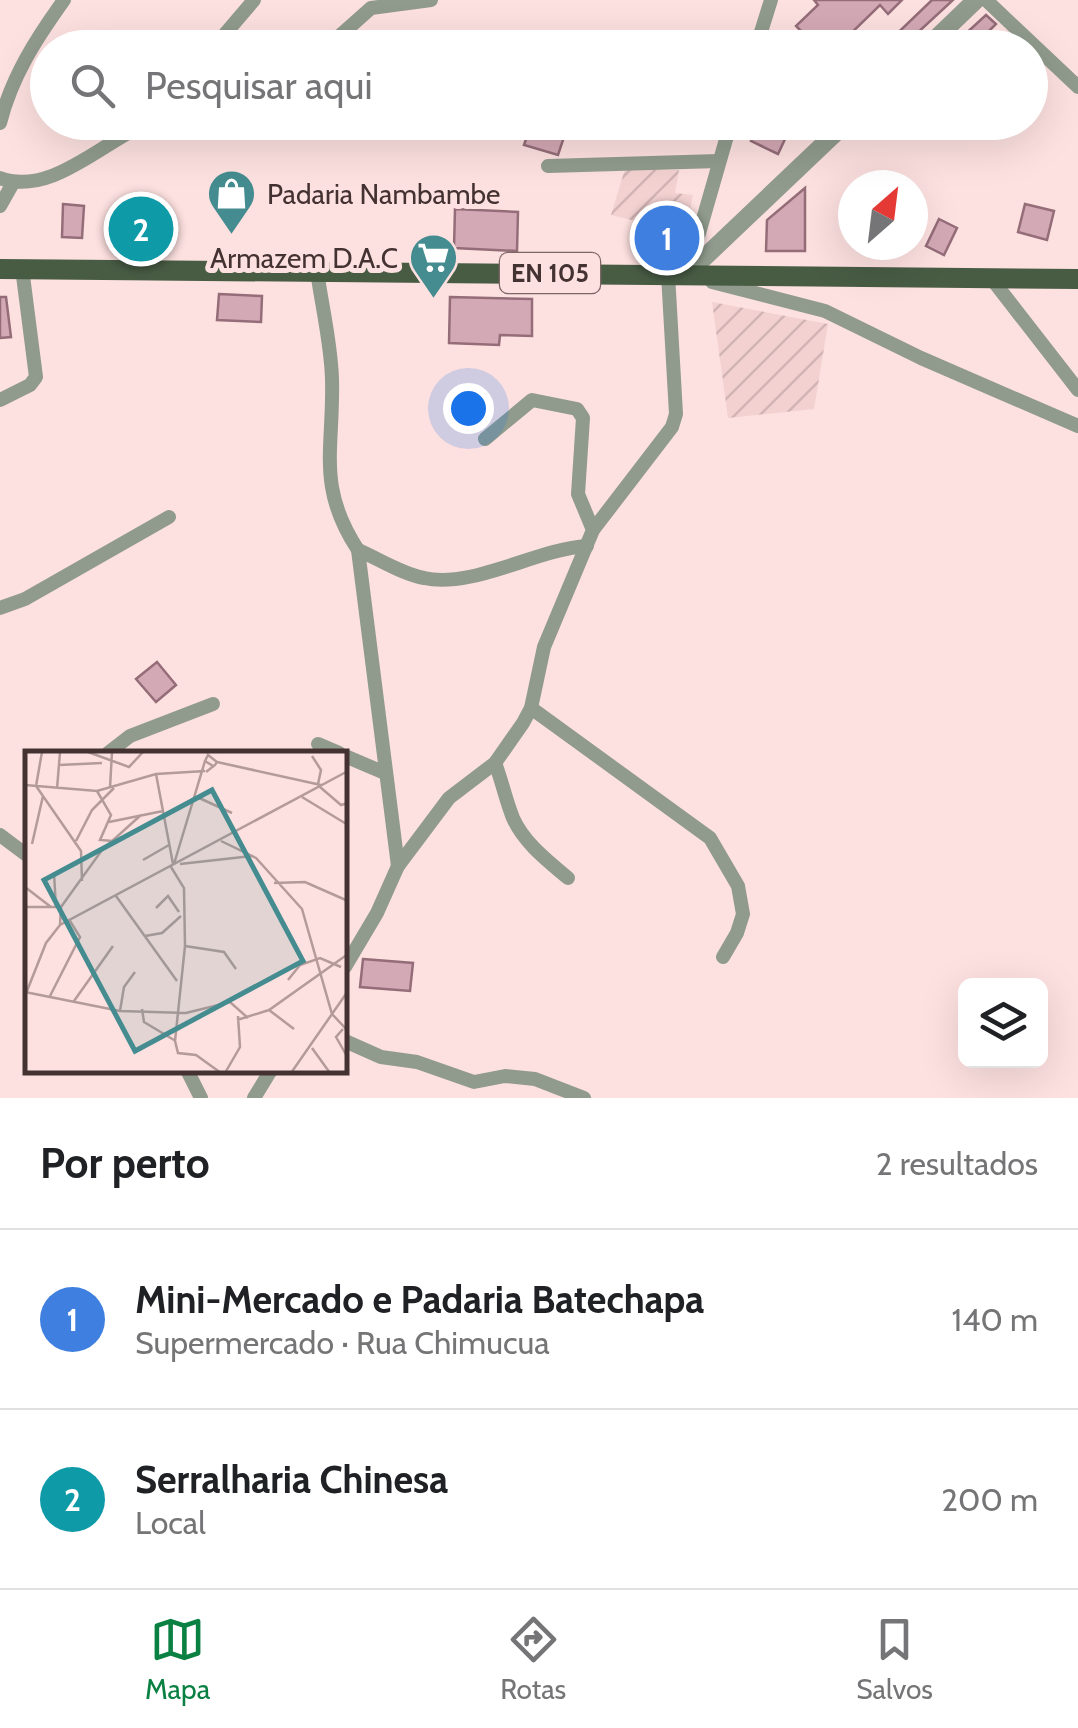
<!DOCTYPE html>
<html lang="pt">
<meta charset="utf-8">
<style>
body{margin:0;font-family:Cabin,sans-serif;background:#f6f6f6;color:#202124}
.controls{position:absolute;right:30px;bottom:30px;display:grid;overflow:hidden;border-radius:15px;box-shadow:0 10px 40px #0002}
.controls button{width:90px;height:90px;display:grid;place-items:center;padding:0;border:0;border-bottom:2px solid #e0e0e0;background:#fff;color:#202124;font:50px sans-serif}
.compass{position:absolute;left:838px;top:170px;width:90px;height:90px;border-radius:50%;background:#fff;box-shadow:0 10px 40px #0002;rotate:28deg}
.you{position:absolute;left:468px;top:408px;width:35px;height:35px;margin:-25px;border:8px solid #fff;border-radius:50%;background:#1a73e8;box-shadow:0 0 0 15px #1a73e833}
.badge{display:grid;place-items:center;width:65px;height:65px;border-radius:50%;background:#0b8043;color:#fff;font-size:32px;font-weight:700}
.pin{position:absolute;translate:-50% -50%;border:5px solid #fff;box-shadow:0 2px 10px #0006}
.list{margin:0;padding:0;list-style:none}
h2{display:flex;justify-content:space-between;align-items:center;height:130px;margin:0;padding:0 40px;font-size:42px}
h2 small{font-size:32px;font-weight:400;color:#757577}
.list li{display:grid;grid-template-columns:65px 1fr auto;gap:30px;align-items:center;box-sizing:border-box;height:180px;padding:0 40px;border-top:2px solid #e0e0e0}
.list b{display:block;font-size:38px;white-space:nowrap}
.list p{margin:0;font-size:32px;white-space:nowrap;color:#757577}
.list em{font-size:32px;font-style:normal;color:#757577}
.icon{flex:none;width:55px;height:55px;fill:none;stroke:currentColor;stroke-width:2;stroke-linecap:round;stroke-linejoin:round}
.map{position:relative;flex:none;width:1078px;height:1098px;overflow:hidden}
.search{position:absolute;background:#fff;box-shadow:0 10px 40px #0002;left:30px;right:30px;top:30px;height:110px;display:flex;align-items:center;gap:25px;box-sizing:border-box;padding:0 35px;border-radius:55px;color:#757577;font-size:38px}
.sheet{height:490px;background:#fff}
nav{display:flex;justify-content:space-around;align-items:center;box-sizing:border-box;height:140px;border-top:2px solid #e0e0e0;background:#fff;font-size:28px;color:#757577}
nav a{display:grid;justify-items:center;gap:5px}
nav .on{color:#0b8043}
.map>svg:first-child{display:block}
.industrial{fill:url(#industrial-furrows)}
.building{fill:#d4a9b6;stroke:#946d79;stroke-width:2.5}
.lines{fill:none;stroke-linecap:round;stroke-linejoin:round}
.minor{stroke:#909b8d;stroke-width:14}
.tertiary{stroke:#909b8d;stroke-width:18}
.primary{stroke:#485c44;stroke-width:20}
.labels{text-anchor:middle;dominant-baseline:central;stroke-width:10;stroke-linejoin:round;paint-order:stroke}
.shield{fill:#fde1e0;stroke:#7c6666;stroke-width:2.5}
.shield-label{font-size:25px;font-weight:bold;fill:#443232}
.poi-label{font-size:28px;fill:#443232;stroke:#fde1e0;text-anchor:start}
.inset-road{fill:none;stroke:#b39b9a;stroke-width:2.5}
.view{fill:#448c8f;fill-opacity:0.15;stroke:#448c8f;stroke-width:5}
.inset-edge{fill:none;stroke:#443232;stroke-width:5}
</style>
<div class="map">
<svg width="1078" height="1098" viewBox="0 0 1078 1098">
<defs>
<pattern id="industrial-furrows" width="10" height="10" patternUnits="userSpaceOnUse" patternTransform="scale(2.5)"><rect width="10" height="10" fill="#f3d1d1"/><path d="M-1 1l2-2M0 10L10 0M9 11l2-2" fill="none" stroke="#d2b4b4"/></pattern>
</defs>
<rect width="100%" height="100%" fill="#fde1e0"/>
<!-- industrial -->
<g class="industrial">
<polygon points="625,169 679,170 675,193 693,195 685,233 611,215"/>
<polygon points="712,302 828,324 814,409 728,418"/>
</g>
<!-- building -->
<g class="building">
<polygon points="814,0 902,0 888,14 880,5 836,48 818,48 796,26 818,5"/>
<polygon points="932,0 953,0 901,48 882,48"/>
<polygon points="986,15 996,24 972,48 962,37"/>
<polygon points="532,122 569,122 558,155 524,145"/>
<polygon points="760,122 793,122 778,154 751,141"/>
<polygon points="805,188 805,251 766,251 767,220"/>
<polygon points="63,204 84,206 82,238 62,237"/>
<polygon points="1025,204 1054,211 1047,240 1018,232"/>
<polygon points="455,209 518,212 517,251 454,248"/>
<polygon points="132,215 154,217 151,243 129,241"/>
<polygon points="939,219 957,228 944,255 926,246"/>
<polygon points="219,294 262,296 261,322 217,320"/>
<polygon points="0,297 6,297 11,337 0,338"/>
<polygon points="450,297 532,299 532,336 500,335 499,345 449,343"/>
<polygon points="157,662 176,685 156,702 136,679"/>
<polygon points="363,959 413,963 410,991 360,987"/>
</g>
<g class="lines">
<!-- minor -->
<g class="minor">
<polyline points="986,0 1078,87"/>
<polyline points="213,48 254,0"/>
<polyline points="320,48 335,40 371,8 431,0"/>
<polyline points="756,48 771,0"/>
<path d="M0,123C12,76 36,39 64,0"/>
<polyline points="548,166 719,161"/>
<path d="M0,178C52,197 104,140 150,122"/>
<polyline points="0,206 13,183"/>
<path d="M317,271C322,307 331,343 332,379C334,449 316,486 358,550L398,866"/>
<polyline points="687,275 731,122"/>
<polyline points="991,278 1078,390"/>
<polyline points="712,282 825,311 921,358 1078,426"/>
<polyline points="0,400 30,385 36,377 22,268"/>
<polyline points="485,439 532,400 577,409 583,418 578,494 593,530"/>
<path d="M358,550C379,559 402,574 424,578C472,589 537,549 587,546"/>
<polyline points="0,608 25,599 169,517"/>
<polyline points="531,708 710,838 738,886 743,914 737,933 723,957"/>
<polyline points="318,744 339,753"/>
<polyline points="108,753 130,736 213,704"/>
<polyline points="345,756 385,773"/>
<path d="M495,763C502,781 506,801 513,818C524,843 548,861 568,878"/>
<polyline points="0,835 28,856"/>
<polyline points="345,967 377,913 398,866 449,798 495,763 523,723 531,708 544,647 593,530 672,427 676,414 668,274"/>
<polyline points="345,1041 381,1057 417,1062 474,1082 505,1076 535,1079 584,1098"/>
<polyline points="187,1070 201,1098"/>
<polyline points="254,1098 271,1070"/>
</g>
<!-- tertiary -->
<g class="tertiary">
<polyline points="926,48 976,0"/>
<polyline points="686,275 847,122"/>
</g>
<!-- primary -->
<polyline class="primary" points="0,269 1078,279"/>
</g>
<!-- icons -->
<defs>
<symbol id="shop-pin" viewBox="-11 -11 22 30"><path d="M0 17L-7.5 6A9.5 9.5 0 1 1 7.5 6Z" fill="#448c8f" stroke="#fde1e0"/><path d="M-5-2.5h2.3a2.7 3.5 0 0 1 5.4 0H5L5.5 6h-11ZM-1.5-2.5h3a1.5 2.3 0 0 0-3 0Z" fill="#fff"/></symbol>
<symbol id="supermarket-pin" viewBox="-11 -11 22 30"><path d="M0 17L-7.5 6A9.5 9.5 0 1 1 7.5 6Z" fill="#448c8f" stroke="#fde1e0"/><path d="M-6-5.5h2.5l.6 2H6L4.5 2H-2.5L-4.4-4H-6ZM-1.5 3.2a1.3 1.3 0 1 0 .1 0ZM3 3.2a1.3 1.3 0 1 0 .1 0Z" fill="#fff"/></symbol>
</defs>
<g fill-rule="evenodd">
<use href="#shop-pin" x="204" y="166" width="55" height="75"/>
<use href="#supermarket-pin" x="406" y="230" width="55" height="75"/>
</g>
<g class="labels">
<!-- shield labels -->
<rect class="shield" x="500" y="253" width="100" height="40" rx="8"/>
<g class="shield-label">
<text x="550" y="273">EN 105</text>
</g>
<!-- poi labels -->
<g class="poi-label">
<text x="267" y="194">Padaria Nambambe</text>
<text x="398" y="258" text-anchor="end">Armazem D.A.C</text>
</g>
</g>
<!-- overview -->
<g transform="translate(25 751)">
<rect width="322" height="322" fill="#fde1e0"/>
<path class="inset-road" d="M17,1L11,35L56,100L57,130M63,1L104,16L118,1M287,5L296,19L293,33M192,11L296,34M34,14L77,12M181,21L190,14L192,11L183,4L180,10L188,15M131,23L148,113M0,34L72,40L131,23L180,20M295,36L316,54L323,52M85,37L87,1M32,38L35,1M72,40L86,64L75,89L88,90M172,46L207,62M277,46L323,74M84,71L138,60M51,90L67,59L89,37M196,90L231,107L277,158L307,263L323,280M7,93L18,45M118,109L144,94M149,113L180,10M155,113L227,105M146,116L159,137L160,195L150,290L153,302L171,304L196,322M29,122L31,157M249,132L280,131L323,150M0,136L26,156M91,145L152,230M0,156H36M131,157L143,145L154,161M35,174L36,156L77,99L116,64M120,185L137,182L156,165M160,195L199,201L211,218M263,229L275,214L295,207L316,216M0,241L95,260L161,262L205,251L223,267M0,245L21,192L35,174L323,20M25,245L55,186L45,170M49,250L88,195M117,258L119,271L149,289M244,259L269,278M95,260L99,236L110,221M212,269L244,259L323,203M318,278L311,286L323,307M287,297L305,322M200,322L215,296L213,265M266,322L323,240"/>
<path class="view" d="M187,39L278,210L110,300L19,129Z"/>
<rect width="322" height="322" class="inset-edge"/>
</g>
</svg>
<div class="controls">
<button><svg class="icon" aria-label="layers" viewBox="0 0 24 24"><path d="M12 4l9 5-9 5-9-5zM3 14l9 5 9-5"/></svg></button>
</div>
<svg class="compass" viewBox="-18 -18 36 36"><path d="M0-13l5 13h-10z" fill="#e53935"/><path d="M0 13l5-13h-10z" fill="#757577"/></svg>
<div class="you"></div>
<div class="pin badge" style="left:667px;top:238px;background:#3f7fe0">1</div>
<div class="pin badge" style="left:141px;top:229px;background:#0f9aa8">2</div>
<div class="search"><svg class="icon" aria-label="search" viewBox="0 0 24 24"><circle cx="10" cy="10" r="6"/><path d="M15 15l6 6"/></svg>Pesquisar aqui</div>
</div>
<section class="sheet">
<h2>Por perto<small>2 resultados</small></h2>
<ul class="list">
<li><span class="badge" style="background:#3f7fe0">1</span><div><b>Mini-Mercado e Padaria Batechapa</b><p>Supermercado · Rua Chimucua</p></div><em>140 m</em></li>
<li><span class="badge" style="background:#0f9aa8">2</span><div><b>Serralharia Chinesa</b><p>Local</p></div><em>200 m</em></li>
</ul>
</section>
<nav>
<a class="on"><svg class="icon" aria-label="map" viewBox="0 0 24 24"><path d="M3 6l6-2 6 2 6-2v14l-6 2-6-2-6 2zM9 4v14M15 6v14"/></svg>Mapa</a>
<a><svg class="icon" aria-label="directions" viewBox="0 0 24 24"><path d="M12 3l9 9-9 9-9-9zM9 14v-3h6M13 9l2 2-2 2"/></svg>Rotas</a>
<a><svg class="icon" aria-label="saved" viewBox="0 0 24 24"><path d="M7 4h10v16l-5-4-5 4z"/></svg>Salvos</a>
</nav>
